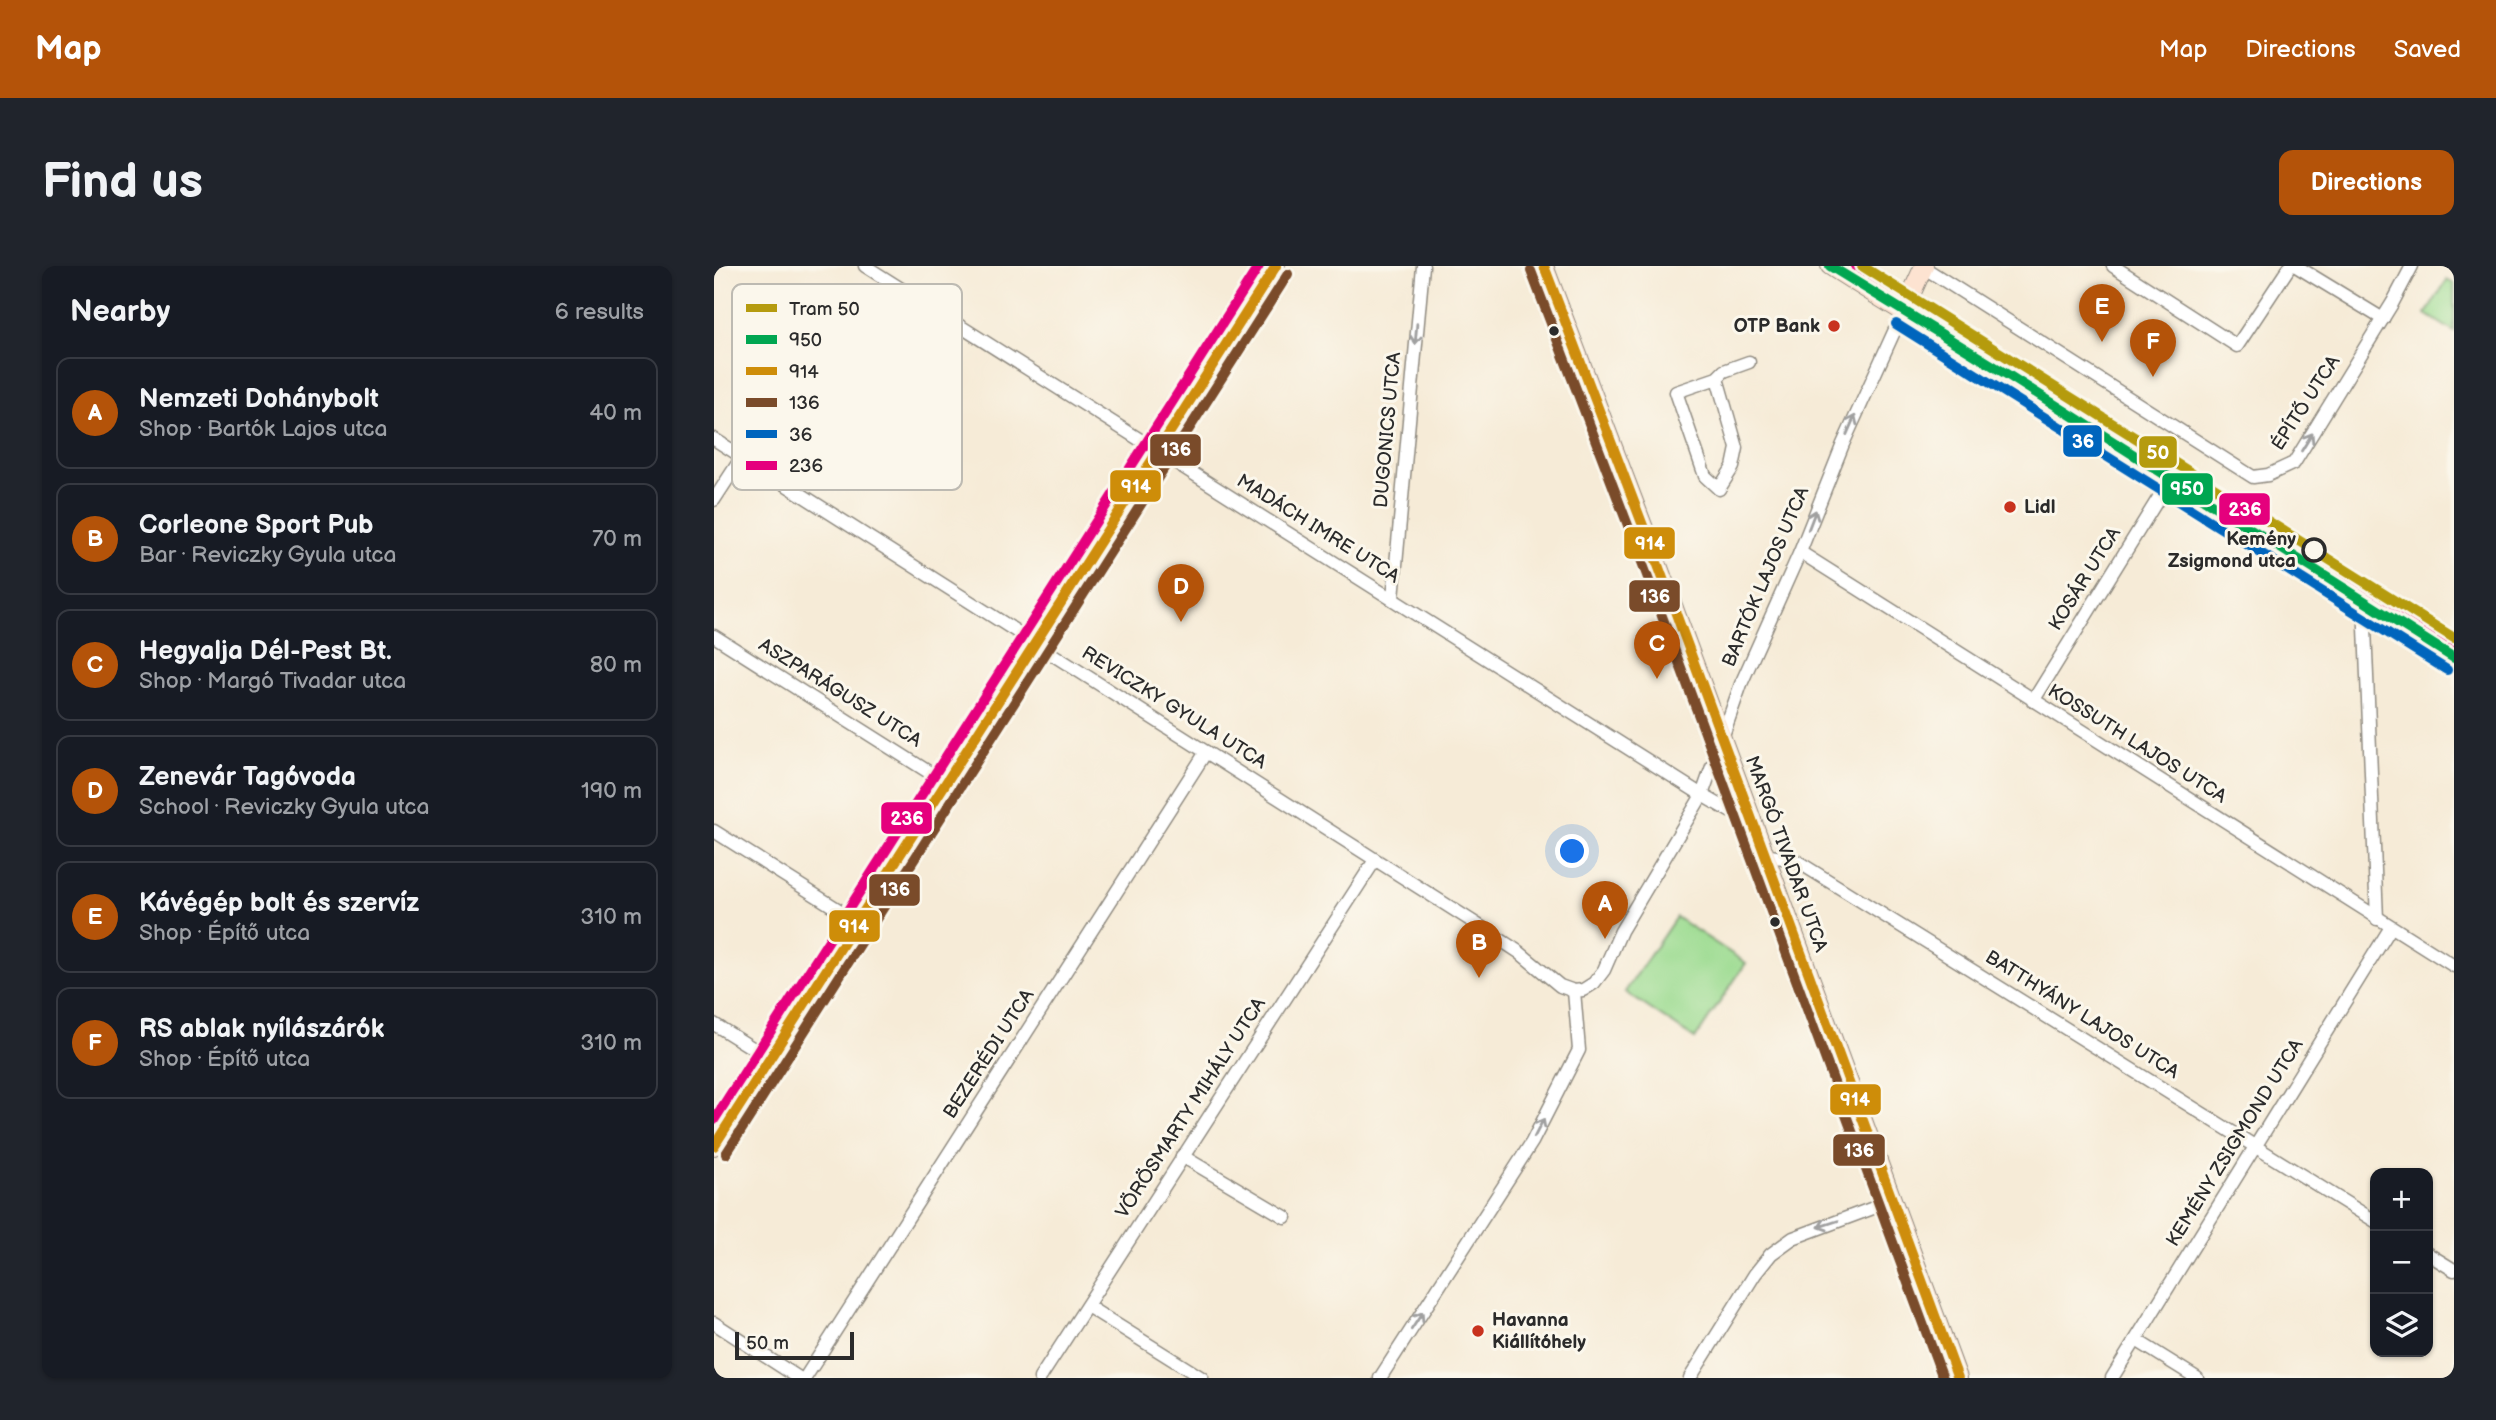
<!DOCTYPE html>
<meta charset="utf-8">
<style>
body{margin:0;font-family:"Balsamiq Sans",sans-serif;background:#20242c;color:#f1f3f6}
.controls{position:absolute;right:21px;bottom:21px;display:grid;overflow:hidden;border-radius:14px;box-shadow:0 2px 5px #0004}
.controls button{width:63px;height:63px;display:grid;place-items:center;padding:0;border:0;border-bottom:2px solid #363941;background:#171b24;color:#f1f3f6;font:35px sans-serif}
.scale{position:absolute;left:21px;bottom:18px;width:119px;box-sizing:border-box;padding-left:7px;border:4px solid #2b2b2b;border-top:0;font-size:19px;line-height:24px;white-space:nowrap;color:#2b2b2b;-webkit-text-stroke:5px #fbf7ec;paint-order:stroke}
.you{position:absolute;left:859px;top:586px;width:24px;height:24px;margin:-18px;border:5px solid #fff;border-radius:50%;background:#1a73e8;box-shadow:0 0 0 10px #1a73e833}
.badge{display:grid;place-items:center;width:46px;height:46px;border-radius:50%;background:#b45309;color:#fff;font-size:23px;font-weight:700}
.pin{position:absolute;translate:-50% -58px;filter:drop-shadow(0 2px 4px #0008)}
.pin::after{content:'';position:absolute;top:37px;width:24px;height:21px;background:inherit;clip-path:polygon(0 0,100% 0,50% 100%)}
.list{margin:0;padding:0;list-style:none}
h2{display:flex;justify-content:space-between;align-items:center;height:91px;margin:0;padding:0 28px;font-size:30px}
h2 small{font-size:23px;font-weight:400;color:#9ea1a6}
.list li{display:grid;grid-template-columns:46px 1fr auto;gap:21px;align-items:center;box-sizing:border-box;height:112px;margin:0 14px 14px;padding:0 14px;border:2px solid #363941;border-radius:14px}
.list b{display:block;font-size:26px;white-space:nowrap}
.list p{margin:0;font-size:23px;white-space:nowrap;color:#9ea1a6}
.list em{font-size:23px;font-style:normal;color:#9ea1a6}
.icon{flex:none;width:38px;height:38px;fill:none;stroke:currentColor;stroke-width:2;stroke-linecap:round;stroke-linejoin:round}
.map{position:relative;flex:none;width:1740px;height:1112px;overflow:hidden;border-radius:14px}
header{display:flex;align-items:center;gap:42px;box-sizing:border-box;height:98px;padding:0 35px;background:#b45309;color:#fff}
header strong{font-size:33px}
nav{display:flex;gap:38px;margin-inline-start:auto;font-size:24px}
.intro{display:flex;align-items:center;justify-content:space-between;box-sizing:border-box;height:168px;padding:0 42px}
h1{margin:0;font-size:49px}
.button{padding:18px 32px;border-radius:14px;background:#b45309;color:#fff;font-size:24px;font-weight:700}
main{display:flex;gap:42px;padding:0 42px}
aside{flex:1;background:#171b24;border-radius:14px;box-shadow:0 2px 5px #0004}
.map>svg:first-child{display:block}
.green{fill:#9cdb91;stroke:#64835e;stroke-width:2}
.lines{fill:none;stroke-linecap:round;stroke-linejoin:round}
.street-casing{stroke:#908b81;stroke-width:15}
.secondary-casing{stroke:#908b81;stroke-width:20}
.street{stroke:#fff;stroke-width:12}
.secondary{stroke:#fde3d1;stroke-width:18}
.bus-1-casing{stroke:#fbf7ec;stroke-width:16}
.bus-2-casing{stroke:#fbf7ec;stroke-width:16}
.bus-3-casing{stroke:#fbf7ec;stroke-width:16}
.bus-4-casing{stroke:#fbf7ec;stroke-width:16}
.bus-5-casing{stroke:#fbf7ec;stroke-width:16}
.bus-1{stroke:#00a651;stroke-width:10}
.bus-2{stroke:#ce8d09;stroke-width:10}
.bus-3{stroke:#7a4b2a;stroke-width:10}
.bus-4{stroke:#0065bd;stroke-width:10}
.bus-5{stroke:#e5007d;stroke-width:10}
.tram-1-casing{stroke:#fbf7ec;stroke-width:16}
.tram-1{stroke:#b59b0f;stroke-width:10}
.oneway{stroke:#a0a0a0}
.poi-dot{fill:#c8321e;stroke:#fbf7ec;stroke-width:2.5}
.bus-dot{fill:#2b2b2b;stroke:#fbf7ec;stroke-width:2.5}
.stop-dot{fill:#fbf7ec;stroke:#2b2b2b;stroke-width:3.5}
.labels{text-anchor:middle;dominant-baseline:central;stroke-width:6;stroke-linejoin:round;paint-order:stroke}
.poi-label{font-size:19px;font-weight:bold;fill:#2b2b2b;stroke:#fbf7ec;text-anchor:start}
.street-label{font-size:19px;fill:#2b2b2b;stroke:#fbf7ec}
.stop-label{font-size:19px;font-weight:bold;fill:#2b2b2b;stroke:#fbf7ec;text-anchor:end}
.key{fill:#fbf7ec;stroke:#bdbab2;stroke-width:2}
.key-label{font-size:19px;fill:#2b2b2b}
.line-badge{stroke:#fbf7ec;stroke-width:2.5}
.badge-label{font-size:19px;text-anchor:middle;font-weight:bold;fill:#fff}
</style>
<header>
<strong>Map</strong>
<nav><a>Map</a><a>Directions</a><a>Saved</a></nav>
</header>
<div class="intro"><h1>Find us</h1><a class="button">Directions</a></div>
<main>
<aside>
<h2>Nearby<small>6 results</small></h2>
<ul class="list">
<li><span class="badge">A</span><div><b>Nemzeti Dohánybolt</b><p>Shop · Bartók Lajos utca</p></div><em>40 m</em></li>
<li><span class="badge">B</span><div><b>Corleone Sport Pub</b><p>Bar · Reviczky Gyula utca</p></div><em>70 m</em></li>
<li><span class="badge">C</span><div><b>Hegyalja Dél-Pest Bt.</b><p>Shop · Margó Tivadar utca</p></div><em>80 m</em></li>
<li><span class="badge">D</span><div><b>Zenevár Tagóvoda</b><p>School · Reviczky Gyula utca</p></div><em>190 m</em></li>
<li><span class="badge">E</span><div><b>Kávégép bolt és szervíz</b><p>Shop · Építő utca</p></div><em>310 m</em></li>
<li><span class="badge">F</span><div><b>RS ablak nyílászárók</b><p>Shop · Építő utca</p></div><em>310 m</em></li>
</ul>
</aside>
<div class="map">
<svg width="1740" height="1112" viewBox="0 0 1740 1112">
<rect width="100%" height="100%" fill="#fbf7ec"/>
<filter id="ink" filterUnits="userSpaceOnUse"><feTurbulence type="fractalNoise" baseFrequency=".0143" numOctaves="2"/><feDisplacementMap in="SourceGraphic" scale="14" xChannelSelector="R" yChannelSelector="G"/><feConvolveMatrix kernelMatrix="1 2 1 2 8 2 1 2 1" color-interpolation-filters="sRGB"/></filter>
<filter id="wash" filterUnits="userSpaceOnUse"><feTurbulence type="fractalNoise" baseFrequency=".00686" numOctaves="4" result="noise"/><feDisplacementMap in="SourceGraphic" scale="28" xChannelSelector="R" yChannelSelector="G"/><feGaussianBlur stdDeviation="1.57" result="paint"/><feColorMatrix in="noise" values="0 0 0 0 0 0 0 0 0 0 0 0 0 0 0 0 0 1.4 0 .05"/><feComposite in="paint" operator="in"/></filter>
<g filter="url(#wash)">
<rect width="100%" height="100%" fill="#f6ebd7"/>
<!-- green -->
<g class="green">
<polygon points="1733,14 1740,18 1740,66 1712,48"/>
<polygon points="962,651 1032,697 981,773 911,726"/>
</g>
</g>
<g filter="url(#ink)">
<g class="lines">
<defs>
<g id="street">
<polyline points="151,0 988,529 1038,558"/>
<polyline points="1399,0 1523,80 1576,0"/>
<polyline points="1582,0 1669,53"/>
<polyline points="1209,1 1539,211 1554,209 1580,197 1679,36 1698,0"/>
<polyline points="1003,112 1023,182 1019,201 1005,223 991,210 962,126 1003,112 1010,105 1035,96"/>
<polyline points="0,173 764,659 805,686 846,720 860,725"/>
<polyline points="0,234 28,191"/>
<polyline points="1086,286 1740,700"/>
<polyline points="679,332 709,0"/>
<polyline points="1650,337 1663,653"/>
<polyline points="0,370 232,517"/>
<polyline points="1319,435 1457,212"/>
<polyline points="0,565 144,656"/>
<polyline points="1050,589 1081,594 1661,955"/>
<polyline points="860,725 869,724 880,717 890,704 907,665 988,529 1027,418 1086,286 1129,178 1189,46"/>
<polyline points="0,758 56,793"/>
<polyline points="468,890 571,951"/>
<polyline points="1714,988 1740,1004"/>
<polyline points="373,1040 488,1112"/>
<polyline points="0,1057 85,1112"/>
<polyline points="1422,1074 1483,1112"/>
<polyline points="91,1112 492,486"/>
<polyline points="326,1112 661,594"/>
<polyline points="666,1112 818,876 865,784 860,725"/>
<polyline points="976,1112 1041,1008 1057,988 1079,972 1178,935"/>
<polyline points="1398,1112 1677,661"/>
</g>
<g id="secondary">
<polyline points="830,0 944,299 1244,1112"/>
<path d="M1116,0C1183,44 1252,82 1319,125C1460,214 1599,305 1740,392"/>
<polyline points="1189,46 1210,0"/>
<polyline points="0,880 562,0"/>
</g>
</defs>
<!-- street casing -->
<use href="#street" class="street-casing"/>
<!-- secondary casing -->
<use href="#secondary" class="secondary-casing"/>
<!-- street -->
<use href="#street" class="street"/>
<!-- secondary -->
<use href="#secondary" class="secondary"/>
<defs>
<polyline id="bus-1" points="1116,0 1294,109 1740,392"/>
<g id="bus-2">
<polyline points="830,0 944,299 1244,1112"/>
<polyline points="0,880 562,0"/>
</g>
<g id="bus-3">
<polyline points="817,5 931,304 1229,1112"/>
<polyline points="12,888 574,8"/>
</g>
<polyline id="bus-4" points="1182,58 1733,404"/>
<g id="bus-5">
<polyline points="1142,0 1301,97 1740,376"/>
<polyline points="0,854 545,0"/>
</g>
</defs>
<!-- bus-1 casing -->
<use href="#bus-1" class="bus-1-casing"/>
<!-- bus-2 casing -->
<use href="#bus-2" class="bus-2-casing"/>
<!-- bus-3 casing -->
<use href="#bus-3" class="bus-3-casing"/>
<!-- bus-4 casing -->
<use href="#bus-4" class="bus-4-casing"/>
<!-- bus-5 casing -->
<use href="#bus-5" class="bus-5-casing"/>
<!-- bus-1 -->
<use href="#bus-1" class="bus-1"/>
<!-- bus-2 -->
<use href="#bus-2" class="bus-2"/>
<!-- bus-3 -->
<use href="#bus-3" class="bus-3"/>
<!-- bus-4 -->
<use href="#bus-4" class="bus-4"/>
<!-- bus-5 -->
<use href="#bus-5" class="bus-5"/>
<defs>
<polyline id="tram-1" points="1148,0 1740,372"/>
</defs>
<!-- tram-1 casing -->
<use href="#tram-1" class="tram-1-casing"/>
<!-- tram-1 -->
<use href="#tram-1" class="tram-1"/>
</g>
<!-- one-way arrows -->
<defs><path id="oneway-shaft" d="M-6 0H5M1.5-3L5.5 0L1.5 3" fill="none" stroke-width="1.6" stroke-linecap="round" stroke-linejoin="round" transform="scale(1.75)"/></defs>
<g class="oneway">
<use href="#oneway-shaft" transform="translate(702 68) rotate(95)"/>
<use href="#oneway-shaft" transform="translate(1137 159) rotate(-66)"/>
<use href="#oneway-shaft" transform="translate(1593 176) rotate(-58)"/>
<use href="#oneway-shaft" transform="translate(1098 254) rotate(-69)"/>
<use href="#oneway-shaft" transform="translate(825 862) rotate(-63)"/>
<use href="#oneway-shaft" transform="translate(1114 958) rotate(162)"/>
<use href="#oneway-shaft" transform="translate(703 1055) rotate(-57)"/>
</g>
</g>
<!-- markers -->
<g class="poi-dot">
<circle cx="1120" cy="60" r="7"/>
<circle cx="1296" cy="241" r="7"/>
<circle cx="764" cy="1065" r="7"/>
</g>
<g class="bus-dot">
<circle cx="840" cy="65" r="6"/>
<circle cx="1061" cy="656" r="6"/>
</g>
<circle class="stop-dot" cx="1600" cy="284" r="11"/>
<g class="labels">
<!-- poi labels -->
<g class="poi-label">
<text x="1106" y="60" text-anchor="end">OTP Bank</text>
<text x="1310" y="241">Lidl</text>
<text x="778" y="1054">Havanna<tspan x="778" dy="22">Kiállítóhely</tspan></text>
</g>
<!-- street labels -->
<g class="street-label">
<text transform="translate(1592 137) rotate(-57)">ÉPÍTŐ UTCA</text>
<text transform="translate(674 164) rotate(-85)">DUGONICS UTCA</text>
<text transform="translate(604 263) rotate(32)">MADÁCH IMRE UTCA</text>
<text transform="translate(1052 311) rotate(-67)">BARTÓK LAJOS UTCA</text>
<text transform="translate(1371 313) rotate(-58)">KOSÁR UTCA</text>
<text transform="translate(126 427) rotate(32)">ASZPARÁGUSZ UTCA</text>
<text transform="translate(460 442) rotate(32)">REVICZKY GYULA UTCA</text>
<text transform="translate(1423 478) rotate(32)">KOSSUTH LAJOS UTCA</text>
<text transform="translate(1072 588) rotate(70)">MARGÓ TIVADAR UTCA</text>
<text transform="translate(1368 749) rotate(32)">BATTHYÁNY LAJOS UTCA</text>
<text transform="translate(275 788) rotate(-57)">BEZERÉDI UTCA</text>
<text transform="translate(477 842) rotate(-57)">VÖRÖSMARTY MIHÁLY UTCA</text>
<text transform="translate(1521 877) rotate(-58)">KEMÉNY ZSIGMOND UTCA</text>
</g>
<!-- stop labels -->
<g class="stop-label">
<text x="1582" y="273">Kemény<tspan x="1582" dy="22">Zsigmond utca</tspan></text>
</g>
</g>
<!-- legend -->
<rect x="18" y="18" width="230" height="206" rx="10" class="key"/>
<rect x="32" y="38" width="31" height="8" fill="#b59b0f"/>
<rect x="32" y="69" width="31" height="9" fill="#00a651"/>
<rect x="32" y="101" width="31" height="8" fill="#ce8d09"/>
<rect x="32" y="132" width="31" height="9" fill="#7a4b2a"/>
<rect x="32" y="164" width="31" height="8" fill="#0065bd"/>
<rect x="32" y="195" width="31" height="9" fill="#e5007d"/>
<g class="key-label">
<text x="75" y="49">Tram 50</text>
<text x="75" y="80">950</text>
<text x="75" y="112">914</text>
<text x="75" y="143">136</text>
<text x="75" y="175">36</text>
<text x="75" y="206">236</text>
</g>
<g class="line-badge">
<rect x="1348" y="158" width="41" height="34" rx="7" fill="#0065bd"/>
<rect x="435" y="167" width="53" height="34" rx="7" fill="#7a4b2a"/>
<rect x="1424" y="169" width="40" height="34" rx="7" fill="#b59b0f"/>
<rect x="395" y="203" width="53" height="34" rx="7" fill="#ce8d09"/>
<rect x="1447" y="206" width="53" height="34" rx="7" fill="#00a651"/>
<rect x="1504" y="226" width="53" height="34" rx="7" fill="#e5007d"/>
<rect x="909" y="260" width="53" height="34" rx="7" fill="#ce8d09"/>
<rect x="914" y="313" width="53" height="34" rx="7" fill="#7a4b2a"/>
<rect x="166" y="535" width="53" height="34" rx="7" fill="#e5007d"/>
<rect x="154" y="607" width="53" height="34" rx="7" fill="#7a4b2a"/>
<rect x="114" y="643" width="53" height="34" rx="7" fill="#ce8d09"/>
<rect x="1115" y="817" width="53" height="33" rx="7" fill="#ce8d09"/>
<rect x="1118" y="867" width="54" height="34" rx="7" fill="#7a4b2a"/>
</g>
<g class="badge-label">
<text x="1369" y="182">36</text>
<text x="462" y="190">136</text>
<text x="1444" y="193">50</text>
<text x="422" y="227">914</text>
<text x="1473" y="229">950</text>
<text x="1531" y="250">236</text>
<text x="936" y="284">914</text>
<text x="941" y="337">136</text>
<text x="193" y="559">236</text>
<text x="181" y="630">136</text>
<text x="140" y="667">914</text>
<text x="1141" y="840">914</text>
<text x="1145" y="891">136</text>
</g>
</svg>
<div class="controls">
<button>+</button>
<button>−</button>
<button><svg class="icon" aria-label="layers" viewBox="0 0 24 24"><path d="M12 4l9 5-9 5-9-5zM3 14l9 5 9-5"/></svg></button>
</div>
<div class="scale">50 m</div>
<div class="you"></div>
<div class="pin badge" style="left:891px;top:673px">A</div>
<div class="pin badge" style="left:765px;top:712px">B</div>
<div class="pin badge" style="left:943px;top:413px">C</div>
<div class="pin badge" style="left:467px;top:356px">D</div>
<div class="pin badge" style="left:1388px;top:76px">E</div>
<div class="pin badge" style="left:1439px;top:111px">F</div>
</div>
</main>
